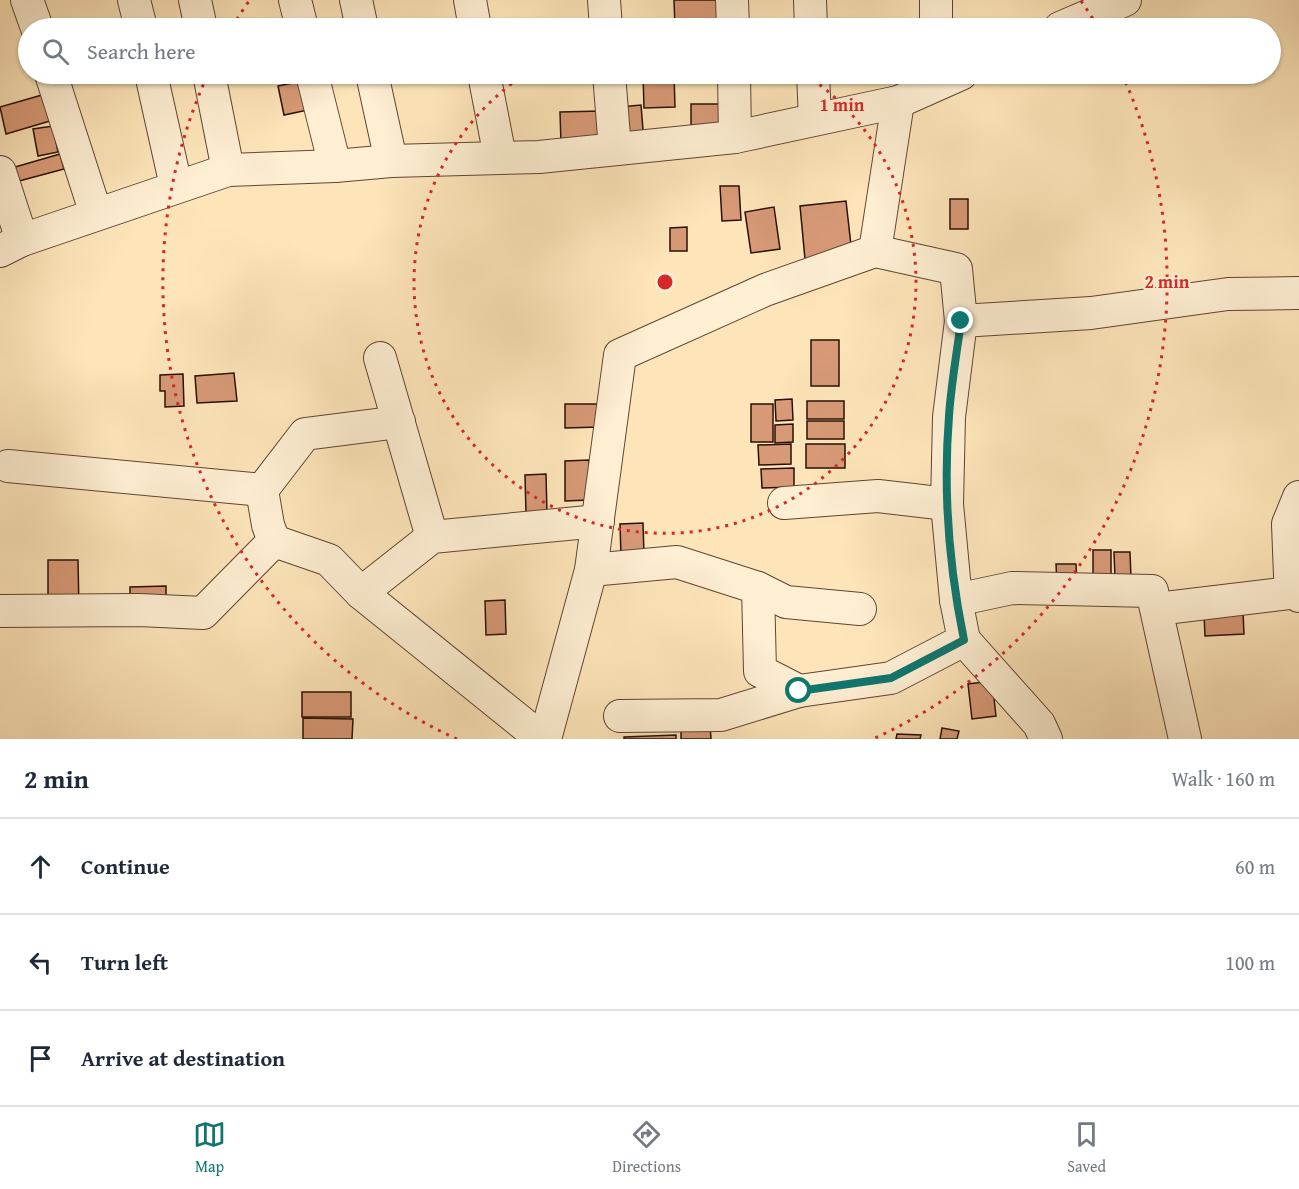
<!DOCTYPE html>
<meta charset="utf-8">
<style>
body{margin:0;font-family:"Gentium Book Plus",serif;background:#f2f2f3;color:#1f2937}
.stop{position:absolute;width:18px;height:18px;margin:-14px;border:4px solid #0f766e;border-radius:50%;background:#fff}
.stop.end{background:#0f766e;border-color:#fff;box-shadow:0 2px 6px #0008}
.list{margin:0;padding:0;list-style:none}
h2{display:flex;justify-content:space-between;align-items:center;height:78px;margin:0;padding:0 24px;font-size:26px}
h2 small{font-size:20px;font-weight:400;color:#747a83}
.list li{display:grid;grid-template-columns:39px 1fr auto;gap:18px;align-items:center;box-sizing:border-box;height:96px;padding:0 24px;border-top:2px solid #e0e1e3}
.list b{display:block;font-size:22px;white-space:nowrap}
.list em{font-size:20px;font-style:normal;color:#747a83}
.icon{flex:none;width:33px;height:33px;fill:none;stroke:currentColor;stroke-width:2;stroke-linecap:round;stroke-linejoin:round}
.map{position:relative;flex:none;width:1299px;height:739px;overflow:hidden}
.search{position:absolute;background:#fff;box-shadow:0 2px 4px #0004;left:18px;right:18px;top:18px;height:66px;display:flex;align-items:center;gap:15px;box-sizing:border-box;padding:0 21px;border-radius:33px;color:#747a83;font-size:22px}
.sheet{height:366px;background:#fff}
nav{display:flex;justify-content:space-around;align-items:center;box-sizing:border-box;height:84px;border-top:2px solid #e0e1e3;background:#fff;font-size:16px;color:#747a83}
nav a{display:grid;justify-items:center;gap:3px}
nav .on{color:#0f766e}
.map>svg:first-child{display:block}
.building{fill:#d79976;stroke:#291006;stroke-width:1.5}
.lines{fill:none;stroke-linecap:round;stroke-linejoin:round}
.minor-casing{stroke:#5e4533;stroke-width:34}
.minor{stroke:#feeed2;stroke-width:32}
.route{stroke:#0f766e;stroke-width:8}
.ring{fill:none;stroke:#d62828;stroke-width:3;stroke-dasharray:3 6}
.centre{fill:#d62828;stroke:#feeed2;stroke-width:3}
.ring-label{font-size:18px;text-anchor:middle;font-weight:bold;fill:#d62828;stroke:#feeed2;stroke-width:4.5;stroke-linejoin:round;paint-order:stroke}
</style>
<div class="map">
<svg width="1299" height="739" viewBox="0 0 1299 739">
<rect width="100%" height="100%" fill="#fde5b9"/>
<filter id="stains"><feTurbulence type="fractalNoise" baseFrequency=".00333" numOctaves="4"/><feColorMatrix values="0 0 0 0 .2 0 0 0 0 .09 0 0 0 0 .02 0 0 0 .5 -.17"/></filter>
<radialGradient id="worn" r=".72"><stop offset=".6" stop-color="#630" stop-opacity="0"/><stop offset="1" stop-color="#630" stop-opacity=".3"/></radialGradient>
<!-- building -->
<g class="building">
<polygon points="674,0 727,0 728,28 675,28"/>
<polygon points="413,19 415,28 373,28 372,27"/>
<polygon points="643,74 674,74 675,107 644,108"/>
<polygon points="302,81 308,110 284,115 278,86"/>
<polygon points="42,95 50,121 6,134 0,107"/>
<polygon points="691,104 730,104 732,127 691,126"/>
<polygon points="641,105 644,142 621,142 620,107"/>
<polygon points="601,111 602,143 561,144 560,112"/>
<polygon points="53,126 58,152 38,156 33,129"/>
<polygon points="60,154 64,169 19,181 15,167"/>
<polygon points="720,186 739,186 741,220 722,221"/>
<rect x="950" y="199" width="18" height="30"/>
<polygon points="846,201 852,254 805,259 800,206"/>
<polygon points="774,207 780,249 751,253 745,212"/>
<polygon points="687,227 687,251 670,251 670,228"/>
<rect x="811" y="340" width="28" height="46"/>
<polygon points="234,373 237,401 197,403 195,376"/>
<polygon points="183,374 184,406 165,407 165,391 160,391 160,375"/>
<polygon points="792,399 793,420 776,421 775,400"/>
<rect x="807" y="401" width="37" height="18"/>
<polygon points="565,404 600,404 600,427 565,428"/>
<rect x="751" y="404" width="22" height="38"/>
<rect x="807" y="421" width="37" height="18"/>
<polygon points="793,424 793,442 775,443 775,425"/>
<polygon points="791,444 791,464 759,465 758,445"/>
<rect x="806" y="444" width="39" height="24"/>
<polygon points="589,460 589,500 565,501 565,461"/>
<polygon points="794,468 794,487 762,488 761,469"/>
<polygon points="546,474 547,514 526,514 525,475"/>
<polygon points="643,523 644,555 621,556 620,524"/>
<rect x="1093" y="550" width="18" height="35"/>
<polygon points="1114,552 1130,552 1131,578 1115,578"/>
<polygon points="48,560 78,560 79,611 48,611"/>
<polygon points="1056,564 1076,564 1077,584 1057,585"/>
<polygon points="166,586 166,605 130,606 130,587"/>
<polygon points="505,600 506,634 486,635 485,601"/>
<polygon points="1243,612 1244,634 1205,636 1204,614"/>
<polygon points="992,681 996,716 972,719 968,684"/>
<rect x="302" y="692" width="49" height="25"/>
<polygon points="303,718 353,719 352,739 303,739"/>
<polygon points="681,724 710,724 711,739 681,739"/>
<polygon points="942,728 959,731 957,739 940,739"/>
<polygon points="897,734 921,735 920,739 896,739"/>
<polygon points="676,735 676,739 624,739 624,737"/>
</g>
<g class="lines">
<defs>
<g id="minor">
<polyline points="27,0 37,28"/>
<polyline points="134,0 141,28"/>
<polyline points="195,0 201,28"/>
<polyline points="295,0 302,28"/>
<polyline points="356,0 362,28"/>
<polyline points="470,0 475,28"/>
<polyline points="604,0 606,28"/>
<polyline points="732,0 733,28"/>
<polyline points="810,0 811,28"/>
<polyline points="936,28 936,0"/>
<polyline points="1060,28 1125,0"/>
<polyline points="51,74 96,214"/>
<polyline points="151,74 176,186"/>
<polyline points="209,74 228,170"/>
<polyline points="312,74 335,166"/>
<polyline points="372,74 391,161"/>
<polyline points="484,74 500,157"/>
<polyline points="609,74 615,149"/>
<polyline points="734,74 735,137"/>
<polyline points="813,74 815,119"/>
<polyline points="0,172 22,240"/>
<polyline points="0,251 22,240 228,170 335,166 391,161 539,157 735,137 898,102 961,74"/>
<polyline points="875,251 956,269 961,321 1091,313 1228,294 1299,293"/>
<polyline points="961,321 949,417 947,504 956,600 1012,588 1152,591 1185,739"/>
<polyline points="380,358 432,537"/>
<polyline points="399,422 305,434 262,490 268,525 274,541 329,560 361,593 542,739"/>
<polyline points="8,466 262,490"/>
<polyline points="1299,497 1288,524 1290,576 1299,596"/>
<polyline points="784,503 878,496 947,504"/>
<polyline points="591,570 677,562 758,588 760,671 799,691 891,678 964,640 956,600"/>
<polyline points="758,588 786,602 860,609"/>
<polyline points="361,593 432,537 598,521"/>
<polyline points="1157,609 1297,592"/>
<polyline points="0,611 139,610 203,613 274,541"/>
<polyline points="964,640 1039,724 1046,739"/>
<polyline points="620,716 721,715 799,691"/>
<polyline points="545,739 591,570 620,355 765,290 875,251 898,102"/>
</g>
</defs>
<!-- minor casing -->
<use href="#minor" class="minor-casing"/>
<!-- minor -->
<use href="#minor" class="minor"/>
</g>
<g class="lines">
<!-- route -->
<path class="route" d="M799,691L891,678L964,640C949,567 943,491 949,416C951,385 957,352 961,321"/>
</g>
<!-- distance rings -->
<g class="ring">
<path d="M805 74A251 251 0 1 1 525 74"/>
<path d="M457 739A502 502 0 0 1 208 74M232 27A502 502 0 0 1 249 1M1081 1A502 502 0 0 1 1098 27M1122 74A502 502 0 0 1 873 739"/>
</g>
<circle cx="665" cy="282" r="9" class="centre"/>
<g class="ring-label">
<text x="842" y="111">1 min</text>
<text x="1167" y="288">2 min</text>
</g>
<rect width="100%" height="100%" filter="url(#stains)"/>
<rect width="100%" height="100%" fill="url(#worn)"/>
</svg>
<div class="stop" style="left:799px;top:691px"></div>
<div class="stop end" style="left:961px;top:321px"></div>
<div class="search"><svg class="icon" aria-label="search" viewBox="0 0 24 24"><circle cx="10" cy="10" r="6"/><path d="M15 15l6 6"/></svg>Search here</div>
</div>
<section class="sheet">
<h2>2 min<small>Walk · 160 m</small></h2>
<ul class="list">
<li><svg class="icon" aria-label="ahead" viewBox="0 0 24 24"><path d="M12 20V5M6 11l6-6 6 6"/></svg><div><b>Continue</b></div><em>60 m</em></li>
<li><svg class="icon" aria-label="left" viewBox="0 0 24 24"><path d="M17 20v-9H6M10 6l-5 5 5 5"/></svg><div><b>Turn left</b></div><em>100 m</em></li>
<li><svg class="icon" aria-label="arrive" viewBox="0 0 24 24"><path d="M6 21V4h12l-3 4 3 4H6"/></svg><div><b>Arrive at destination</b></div></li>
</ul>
</section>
<nav>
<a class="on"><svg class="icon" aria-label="map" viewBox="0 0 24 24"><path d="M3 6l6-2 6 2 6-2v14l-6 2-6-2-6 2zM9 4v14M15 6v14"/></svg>Map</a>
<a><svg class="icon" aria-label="directions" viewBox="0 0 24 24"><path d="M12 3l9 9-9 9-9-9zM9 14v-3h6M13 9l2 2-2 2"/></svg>Directions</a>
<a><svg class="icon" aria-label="saved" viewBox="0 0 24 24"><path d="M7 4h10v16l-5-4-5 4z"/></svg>Saved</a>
</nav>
